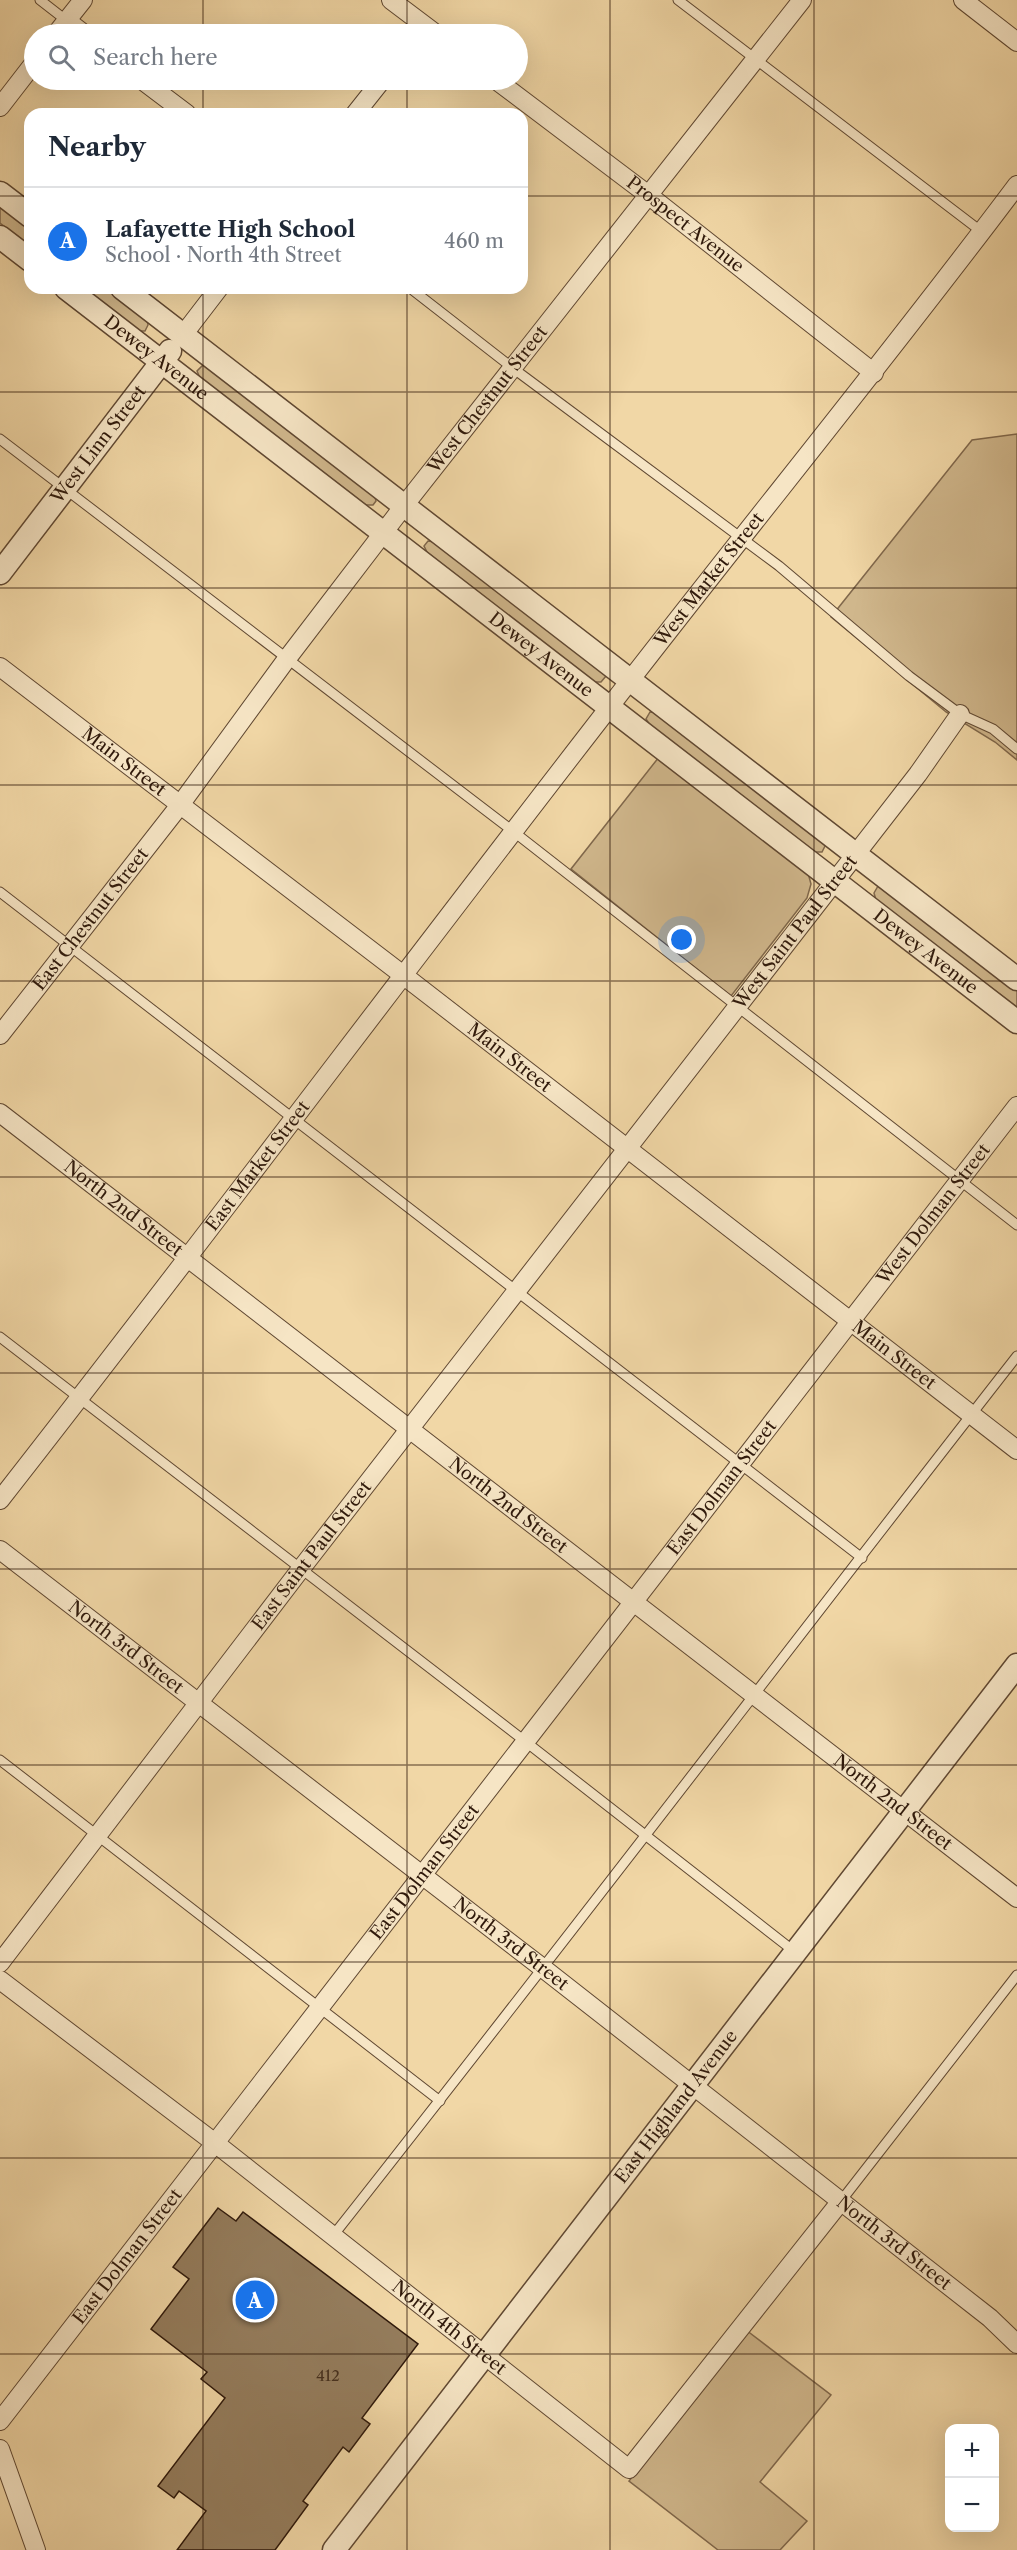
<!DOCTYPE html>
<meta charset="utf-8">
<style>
body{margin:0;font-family:"Libre Caslon Text",serif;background:#f6f6f7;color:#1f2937}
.controls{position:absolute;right:18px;bottom:18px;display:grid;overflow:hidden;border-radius:12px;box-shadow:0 6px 24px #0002}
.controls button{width:54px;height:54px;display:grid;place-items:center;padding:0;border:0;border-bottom:2px solid #e0e1e3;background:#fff;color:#1f2937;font:30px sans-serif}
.you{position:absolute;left:682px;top:940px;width:21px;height:21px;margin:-15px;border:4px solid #fff;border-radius:50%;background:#1a73e8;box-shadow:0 0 0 9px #1a73e833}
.badge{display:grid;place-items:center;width:39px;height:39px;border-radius:50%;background:#1a73e8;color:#fff;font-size:20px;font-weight:700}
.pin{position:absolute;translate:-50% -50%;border:3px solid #fff;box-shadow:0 2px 6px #0006}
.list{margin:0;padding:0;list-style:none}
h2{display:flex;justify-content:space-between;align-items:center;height:78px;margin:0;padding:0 24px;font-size:26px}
h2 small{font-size:20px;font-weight:400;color:#747a83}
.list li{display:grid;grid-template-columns:39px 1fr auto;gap:18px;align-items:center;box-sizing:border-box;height:108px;padding:0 24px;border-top:2px solid #e0e1e3}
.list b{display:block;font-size:22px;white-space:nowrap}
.list p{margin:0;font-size:20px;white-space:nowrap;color:#747a83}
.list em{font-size:20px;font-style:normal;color:#747a83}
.icon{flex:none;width:33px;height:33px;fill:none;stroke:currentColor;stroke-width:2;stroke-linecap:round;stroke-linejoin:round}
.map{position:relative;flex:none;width:1017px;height:2550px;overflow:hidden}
.search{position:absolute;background:#fff;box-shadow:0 6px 24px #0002;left:24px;top:24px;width:504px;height:66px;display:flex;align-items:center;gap:15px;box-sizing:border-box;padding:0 21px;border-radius:33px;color:#747a83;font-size:22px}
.panel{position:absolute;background:#fff;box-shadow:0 6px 24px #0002;left:24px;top:108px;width:504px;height:186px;border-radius:18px}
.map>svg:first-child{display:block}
.green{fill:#d0b78c;stroke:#80684c;stroke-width:1.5}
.building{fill:#947c5c;stroke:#2f190b;stroke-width:1.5}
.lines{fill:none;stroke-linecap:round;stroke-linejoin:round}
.service-casing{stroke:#604832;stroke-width:11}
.minor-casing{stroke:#604832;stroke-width:20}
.tertiary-casing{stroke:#604832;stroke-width:25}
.service{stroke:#f6e5c5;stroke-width:9}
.minor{stroke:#f6e5c5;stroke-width:18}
.tertiary{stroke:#f6e5c5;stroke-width:22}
.grid{fill:none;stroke:#2f190b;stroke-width:1.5;stroke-opacity:0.55}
.labels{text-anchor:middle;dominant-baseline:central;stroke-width:4.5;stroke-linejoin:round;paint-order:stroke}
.number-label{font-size:15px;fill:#48321f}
.street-label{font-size:18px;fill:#2f190b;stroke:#f6e5c5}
</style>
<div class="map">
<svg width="1017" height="2550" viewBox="0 0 1017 2550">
<rect width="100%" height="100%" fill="#f1d7a6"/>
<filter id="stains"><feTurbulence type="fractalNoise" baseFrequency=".00333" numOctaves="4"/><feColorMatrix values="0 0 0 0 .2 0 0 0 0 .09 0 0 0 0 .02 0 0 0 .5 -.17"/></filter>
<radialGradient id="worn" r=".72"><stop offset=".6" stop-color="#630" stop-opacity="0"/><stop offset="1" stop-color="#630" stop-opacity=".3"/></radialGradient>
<!-- green -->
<g class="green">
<polygon points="0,206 30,229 30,246 0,223"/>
<polygon points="83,288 106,288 147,319 148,325 145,331 138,331"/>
<polygon points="203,365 209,365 374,493 376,501 373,505 366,505 200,378 197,371"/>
<polygon points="1017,434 1017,760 995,742 946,712 831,617 972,440"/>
<polygon points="428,541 435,542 604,670 606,676 601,682 594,682 427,552 424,546"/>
<polygon points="650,712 658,713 822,840 825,846 822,852 815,852 650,725 646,719"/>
<polygon points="659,757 808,873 811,884 807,898 731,996 571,869"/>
<polygon points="878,886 1017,990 1017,1007 876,900 874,893"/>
<polygon points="746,2330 831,2395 760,2482 807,2521 780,2550 718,2550 629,2481"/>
</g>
<!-- building -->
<polygon class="building" points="218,2208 236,2221 243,2212 418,2344 362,2418 370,2424 349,2452 343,2447 303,2501 308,2505 275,2550 177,2550 206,2511 179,2491 174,2498 158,2486 225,2398 201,2379 207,2372 151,2329 189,2279 173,2267"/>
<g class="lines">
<defs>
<g id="service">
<polyline points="40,0 67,21"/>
<polyline points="678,0 982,232"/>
<polyline points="410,288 514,369 779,566 909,676 960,714 993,729 1017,749"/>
<polyline points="0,439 514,832 1017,1225"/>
<polyline points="0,892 862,1558"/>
<polyline points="0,1337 526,1742 795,1952"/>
<polyline points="0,1760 440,2101"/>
<polyline points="841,2201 1017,1975"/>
<path d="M332,2237C563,1945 788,1649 1017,1356"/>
</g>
<g id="minor">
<polyline points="391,0 436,34"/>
<polyline points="963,0 1017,42"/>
<polyline points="67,21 84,34"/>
<polyline points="56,34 83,0"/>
<polyline points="142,80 187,114"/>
<path id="s1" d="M496,80L647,194L874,373"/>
<polyline points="0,107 34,63"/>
<polyline points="355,114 382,80"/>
<polyline points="183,335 219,288"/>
<path id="s2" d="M0,667L403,975L1017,1450"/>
<path id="s3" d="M0,1035L180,805L286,660L403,507L802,0"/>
<path id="s4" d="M0,1113L1017,1898"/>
<path id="s5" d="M0,1500C206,1237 406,969 611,705C745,531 885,361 1017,185"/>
<path id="s6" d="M0,1550L544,1969L990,2318L1017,2344"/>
<path id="s7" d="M0,1963L300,1570L918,774L960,714"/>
<path id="s8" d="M0,1980L215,2143L629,2469L841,2201"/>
<path id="s9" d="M0,2421L1017,1106"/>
<polyline points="0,2449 36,2550"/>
</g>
<g id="tertiary">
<polyline points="0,193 30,216"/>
<polyline points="0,237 30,260"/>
<path id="s10" d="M66,288L1017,1022"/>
<polyline points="122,288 1017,979"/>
<path id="s11" d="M0,573L170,351"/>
<path id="s12" d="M334,2550L1017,1665"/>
</g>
</defs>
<!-- service casing -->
<use href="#service" class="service-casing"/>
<!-- minor casing -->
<use href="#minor" class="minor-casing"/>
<!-- tertiary casing -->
<use href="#tertiary" class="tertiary-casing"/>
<!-- service -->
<use href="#service" class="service"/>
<!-- minor -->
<use href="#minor" class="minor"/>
<!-- tertiary -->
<use href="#tertiary" class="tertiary"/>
</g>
<!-- grid -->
<path class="grid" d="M203,0V34M407,0V34M610,0V2550M814,0V2550M203,80V114M407,80V114M0,196H30M522,196H1017M203,288V2550M407,288V2550M0,392H1017M0,588H1017M0,785H1017M0,981H1017M0,1177H1017M0,1373H1017M0,1569H1017M0,1765H1017M0,1962H1017M0,2158H1017M0,2354H1017"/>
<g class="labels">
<!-- number labels -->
<g class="number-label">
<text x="328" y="2375">412</text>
</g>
<!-- street labels -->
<g class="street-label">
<text stroke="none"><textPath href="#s1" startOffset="238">Prospect Avenue</textPath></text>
<text stroke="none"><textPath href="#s10" startOffset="114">Dewey Avenue</textPath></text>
<text stroke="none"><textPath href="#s3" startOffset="801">West Chestnut Street</textPath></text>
<text stroke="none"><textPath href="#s11" startOffset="162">West Linn Street</textPath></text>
<text stroke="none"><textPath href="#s5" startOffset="1162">West Market Street</textPath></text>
<text stroke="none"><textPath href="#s10" startOffset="600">Dewey Avenue</textPath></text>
<text stroke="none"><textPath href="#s2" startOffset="156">Main Street</textPath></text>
<text stroke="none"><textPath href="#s3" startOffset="147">East Chestnut Street</textPath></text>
<text stroke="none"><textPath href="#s7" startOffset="1302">West Saint Paul Street</textPath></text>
<text stroke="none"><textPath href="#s10" startOffset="1086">Dewey Avenue</textPath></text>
<text stroke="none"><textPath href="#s2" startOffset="642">Main Street</textPath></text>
<text stroke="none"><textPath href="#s5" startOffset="422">East Market Street</textPath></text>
<text stroke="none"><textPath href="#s4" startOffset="156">North 2nd Street</textPath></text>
<text stroke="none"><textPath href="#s9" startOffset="1526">West Dolman Street</textPath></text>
<text stroke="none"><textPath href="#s2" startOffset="1128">Main Street</textPath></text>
<text stroke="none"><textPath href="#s9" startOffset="1180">East Dolman Street</textPath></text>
<text stroke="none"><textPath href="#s4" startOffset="642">North 2nd Street</textPath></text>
<text stroke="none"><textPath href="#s7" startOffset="513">East Saint Paul Street</textPath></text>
<text stroke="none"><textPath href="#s6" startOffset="159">North 3rd Street</textPath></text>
<text stroke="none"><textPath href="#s4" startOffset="1128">North 2nd Street</textPath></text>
<text stroke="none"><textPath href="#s9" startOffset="694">East Dolman Street</textPath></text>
<text stroke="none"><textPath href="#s6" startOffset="645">North 3rd Street</textPath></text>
<text stroke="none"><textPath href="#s12" startOffset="560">East Highland Avenue</textPath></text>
<text stroke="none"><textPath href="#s6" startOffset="1131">North 3rd Street</textPath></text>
<text stroke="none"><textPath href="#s9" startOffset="208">East Dolman Street</textPath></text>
<text stroke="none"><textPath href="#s8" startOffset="568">North 4th Street</textPath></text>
</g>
</g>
<rect width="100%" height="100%" filter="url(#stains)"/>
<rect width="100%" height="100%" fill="url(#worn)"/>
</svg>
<div class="controls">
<button>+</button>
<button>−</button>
</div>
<div class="you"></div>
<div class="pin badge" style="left:255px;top:2300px">A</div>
<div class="search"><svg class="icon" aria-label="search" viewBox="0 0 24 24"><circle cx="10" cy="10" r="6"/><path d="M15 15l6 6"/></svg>Search here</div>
<section class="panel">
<h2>Nearby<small></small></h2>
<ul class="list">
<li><span class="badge">A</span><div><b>Lafayette High School</b><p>School · North 4th Street</p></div><em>460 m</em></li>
</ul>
</section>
</div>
